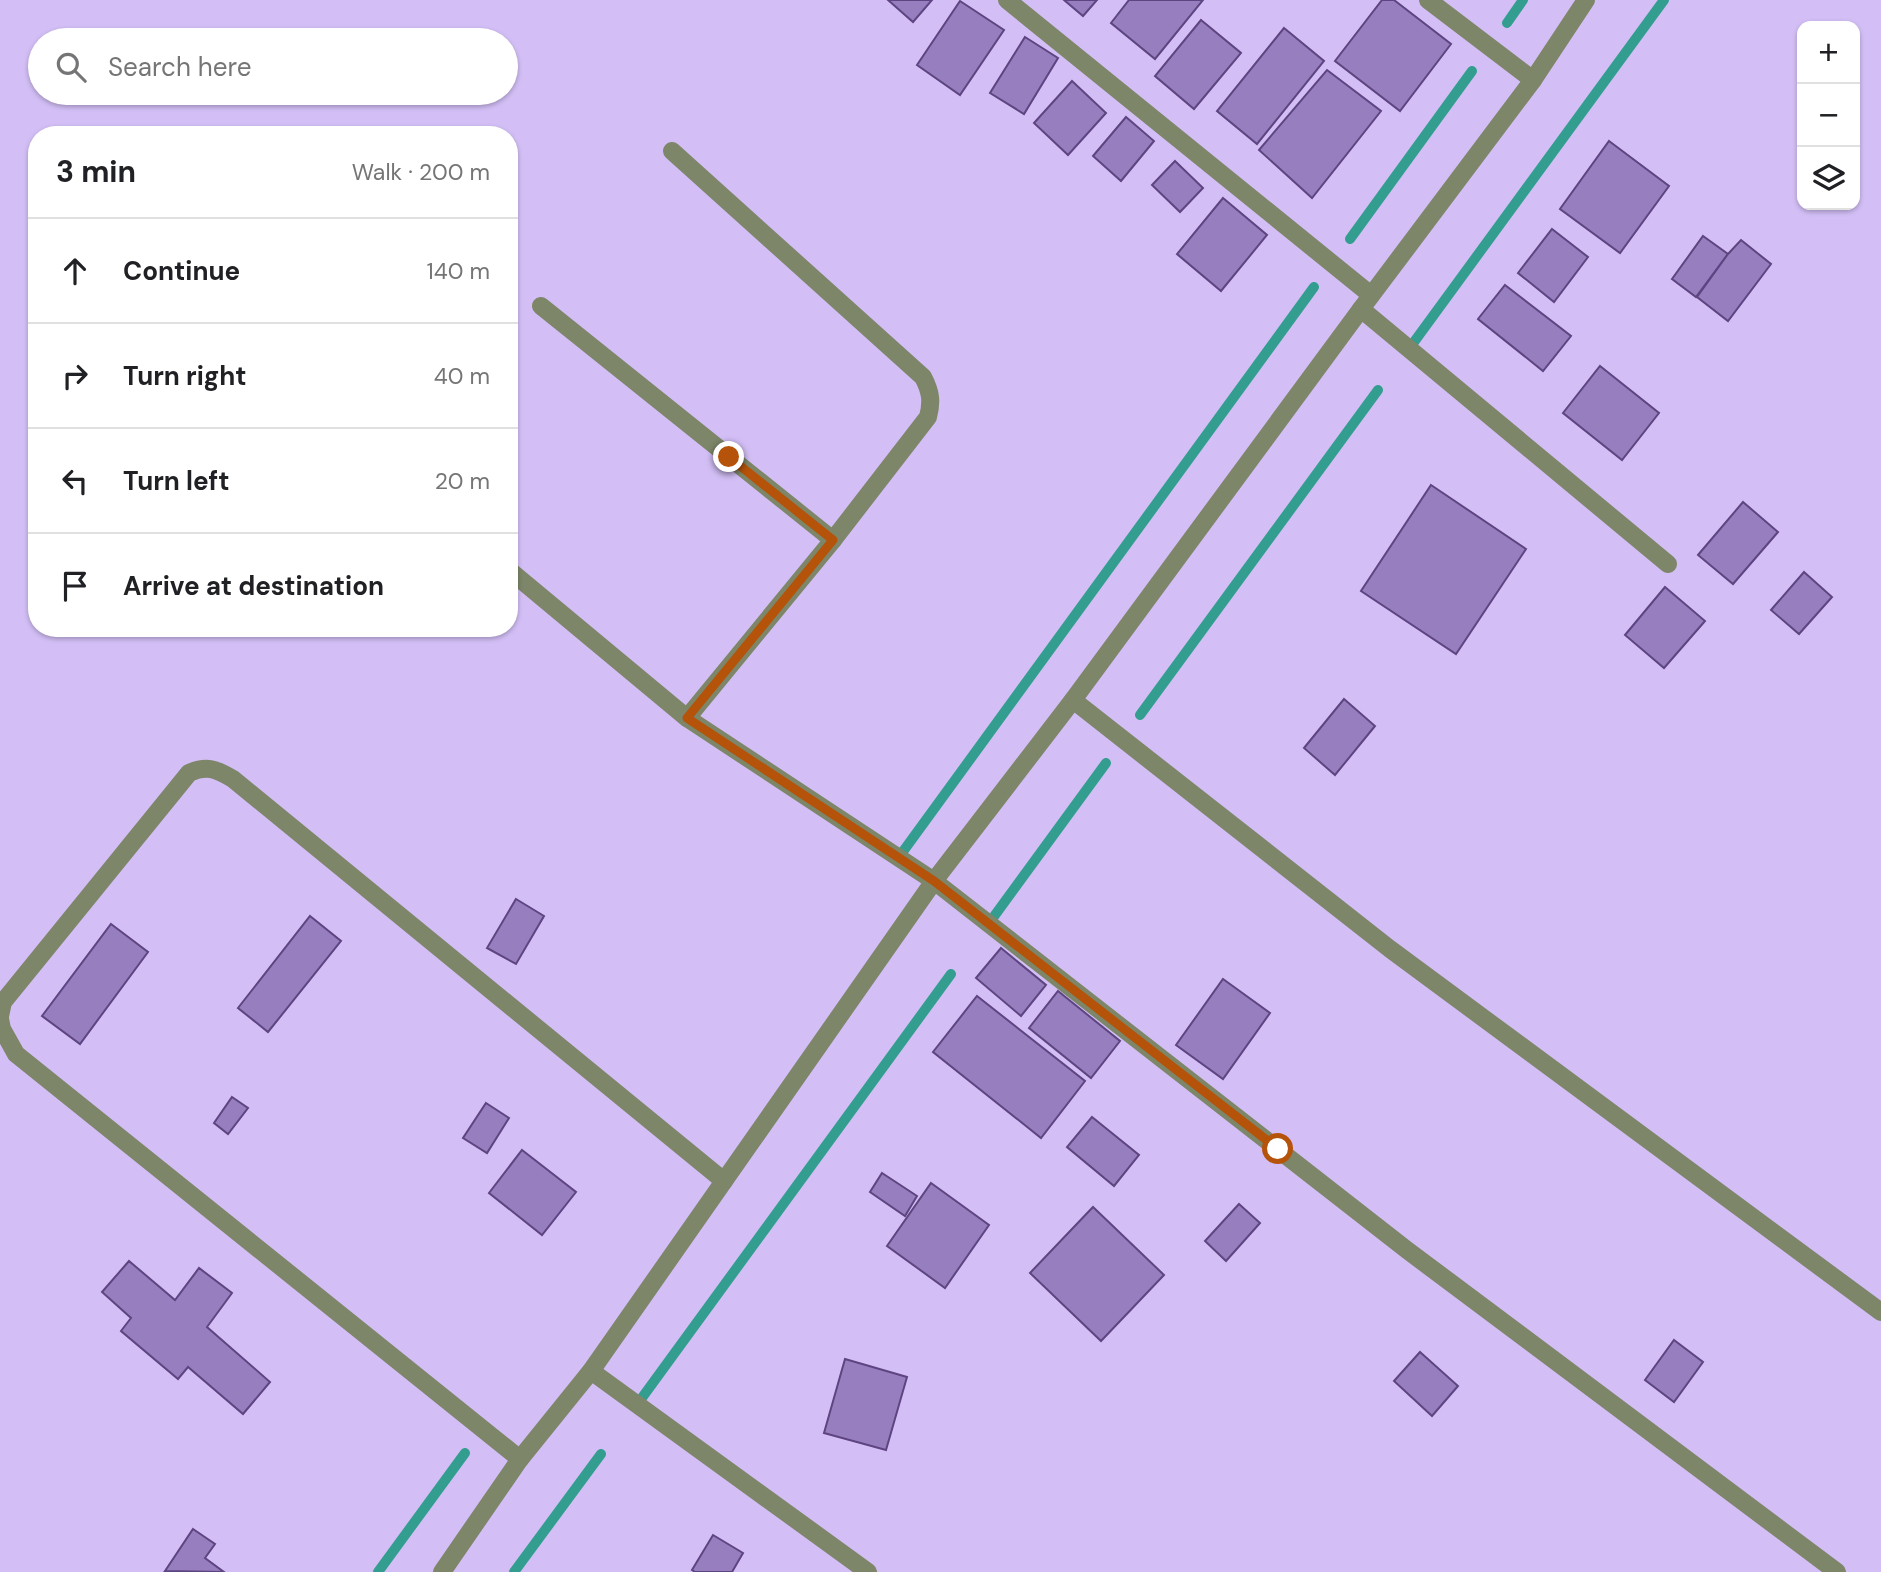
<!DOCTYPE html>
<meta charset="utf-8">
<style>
body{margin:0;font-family:"DM Sans",sans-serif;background:#f2f2f2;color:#202124}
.controls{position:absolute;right:21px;top:21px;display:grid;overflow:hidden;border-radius:14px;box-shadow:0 2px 5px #0004}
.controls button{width:63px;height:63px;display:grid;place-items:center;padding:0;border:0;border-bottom:2px solid #e0e0e0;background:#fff;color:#202124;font:35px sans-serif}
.stop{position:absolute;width:21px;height:21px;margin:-16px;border:5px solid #b45309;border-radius:50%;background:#fff}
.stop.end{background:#b45309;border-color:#fff;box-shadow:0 2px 7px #0008}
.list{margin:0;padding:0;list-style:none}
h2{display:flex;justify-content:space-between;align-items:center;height:91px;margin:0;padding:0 28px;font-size:30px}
h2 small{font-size:23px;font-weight:400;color:#757577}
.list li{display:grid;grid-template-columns:46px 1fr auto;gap:21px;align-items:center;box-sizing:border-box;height:105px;padding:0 28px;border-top:2px solid #e0e0e0}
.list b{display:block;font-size:26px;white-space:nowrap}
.list em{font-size:23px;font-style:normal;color:#757577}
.icon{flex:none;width:38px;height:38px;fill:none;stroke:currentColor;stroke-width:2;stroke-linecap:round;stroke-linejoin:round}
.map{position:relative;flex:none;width:1881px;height:1572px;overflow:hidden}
.search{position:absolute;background:#fff;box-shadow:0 2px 5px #0004;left:28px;top:28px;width:490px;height:77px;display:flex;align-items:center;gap:18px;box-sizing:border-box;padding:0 24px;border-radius:38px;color:#757577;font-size:26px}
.panel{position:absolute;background:#fff;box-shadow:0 2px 5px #0004;left:28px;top:126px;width:490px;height:511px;border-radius:28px}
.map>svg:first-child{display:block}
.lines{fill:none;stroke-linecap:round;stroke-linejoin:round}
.stream{stroke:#339e8f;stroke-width:10}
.building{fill:#977ebf;stroke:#5e4581;stroke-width:2}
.minor{stroke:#7d8669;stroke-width:18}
.route{stroke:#b45309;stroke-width:9}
</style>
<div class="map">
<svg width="1881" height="1572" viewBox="0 0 1881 1572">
<rect width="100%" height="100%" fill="#d3bff6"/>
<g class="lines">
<!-- stream -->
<g class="stream">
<polyline points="1507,23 1523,0"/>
<polyline points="1350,239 1472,71"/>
<polyline points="1414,342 1664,0"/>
<polyline points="1140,715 1378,390"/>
<polyline points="899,857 1314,287"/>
<polyline points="987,926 1106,763"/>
<polyline points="636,1406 951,974"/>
<polyline points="378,1572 465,1453"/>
<polyline points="514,1572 601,1454"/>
</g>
</g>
<!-- building -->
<g class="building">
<polygon points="888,0 932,0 913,22"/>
<polygon points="1064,0 1097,0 1083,16"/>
<polygon points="1129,0 1203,0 1155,59 1111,23"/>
<polygon points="1382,0 1394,0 1451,44 1400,111 1335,61"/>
<polygon points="960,1 1004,30 960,95 917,65"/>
<polygon points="1201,20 1241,53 1194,109 1155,76"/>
<polygon points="1284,28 1324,61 1257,144 1217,111"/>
<polygon points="1025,37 1058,58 1024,114 990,93"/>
<polygon points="1327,70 1381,111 1312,198 1259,150"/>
<polygon points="1072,81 1106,113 1068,155 1034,123"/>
<polygon points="1126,117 1154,141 1121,181 1093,156"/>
<polygon points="1609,141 1669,186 1620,253 1560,209"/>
<polygon points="1175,161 1203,188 1180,212 1152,185"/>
<polygon points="1223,198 1267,235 1221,291 1177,254"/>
<polygon points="1552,229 1588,257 1554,302 1518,273"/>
<polygon points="1703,236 1728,254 1696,297 1672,279"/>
<polygon points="1741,240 1771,264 1728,321 1697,297 1728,254"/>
<polygon points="1505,285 1571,336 1543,371 1478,319"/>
<polygon points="1600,366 1659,413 1622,460 1563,413"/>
<polygon points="1431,485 1526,549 1456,654 1361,591"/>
<polygon points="1743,502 1778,532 1733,584 1698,555"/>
<polygon points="1804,572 1832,597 1799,634 1771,610"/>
<polygon points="1665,587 1705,621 1664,668 1625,635"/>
<polygon points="1344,699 1375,726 1335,775 1304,748"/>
<polygon points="516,899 544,916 516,964 487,948"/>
<polygon points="310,916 341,941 268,1032 238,1008"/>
<polygon points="111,924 148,952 80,1044 42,1016"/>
<polygon points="1001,948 1046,985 1021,1016 976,978"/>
<polygon points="1223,979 1270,1013 1223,1079 1176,1045"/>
<polygon points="1058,991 1120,1041 1091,1078 1029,1028"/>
<polygon points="977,996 1085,1081 1041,1138 933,1052"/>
<polygon points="232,1097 248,1108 228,1134 214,1123"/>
<polygon points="486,1103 509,1118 487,1153 463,1138"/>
<polygon points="1092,1117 1139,1155 1114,1186 1067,1147"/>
<polygon points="522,1150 576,1192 542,1235 489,1193"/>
<polygon points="882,1173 917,1196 905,1216 870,1192"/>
<polygon points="931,1183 989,1225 945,1288 887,1246"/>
<polygon points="1239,1204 1260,1223 1226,1261 1205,1241"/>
<polygon points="1093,1207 1164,1275 1101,1341 1030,1273"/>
<polygon points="129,1261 175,1300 199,1268 232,1293 207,1327 270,1382 243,1414 188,1367 178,1379 121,1331 131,1318 102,1292"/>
<polygon points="1674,1340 1703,1362 1674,1402 1645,1380"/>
<polygon points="1420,1352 1458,1386 1432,1416 1394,1381"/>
<polygon points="845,1359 907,1377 886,1450 824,1433"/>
<polygon points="193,1529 215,1544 205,1558 224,1572 165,1571"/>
<polygon points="713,1535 743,1553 732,1572 695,1572 692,1570"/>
</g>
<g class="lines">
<!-- minor -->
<g class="minor">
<polyline points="1007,0 1371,295"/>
<polyline points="1428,0 1533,80"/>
<path d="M672,151L923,377C931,392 932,402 928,417L833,540L687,718"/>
<polyline points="541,306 833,540"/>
<polyline points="1361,309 1668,564"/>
<polyline points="509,570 687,718 934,881 1407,1250 1837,1572"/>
<polyline points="1073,700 1390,949 1881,1312"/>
<path d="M0,1016L3,1002L189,773C207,765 216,769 233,779L724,1181"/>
<polyline points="0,1019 2,1029 16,1054 520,1459"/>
<polyline points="591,1371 868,1572"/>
<polyline points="442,1572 520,1459 591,1371 934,881 1073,700 1361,309 1533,80 1586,0"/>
</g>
</g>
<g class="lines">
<!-- route -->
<polyline class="route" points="729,457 833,540 687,718 934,881 1278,1149"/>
</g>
</svg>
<div class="controls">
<button>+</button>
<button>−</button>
<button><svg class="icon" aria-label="layers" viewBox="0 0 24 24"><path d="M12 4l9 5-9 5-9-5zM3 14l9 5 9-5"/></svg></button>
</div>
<div class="stop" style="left:1278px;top:1149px"></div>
<div class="stop end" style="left:729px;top:457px"></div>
<div class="search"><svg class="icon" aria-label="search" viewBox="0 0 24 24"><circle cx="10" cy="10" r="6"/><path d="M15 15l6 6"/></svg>Search here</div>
<section class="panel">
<h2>3 min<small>Walk · 200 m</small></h2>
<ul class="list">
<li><svg class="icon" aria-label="ahead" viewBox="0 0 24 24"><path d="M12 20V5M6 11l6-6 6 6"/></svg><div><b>Continue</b></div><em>140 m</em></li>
<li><svg class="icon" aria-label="right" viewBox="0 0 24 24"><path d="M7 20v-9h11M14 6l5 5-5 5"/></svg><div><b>Turn right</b></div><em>40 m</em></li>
<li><svg class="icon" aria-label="left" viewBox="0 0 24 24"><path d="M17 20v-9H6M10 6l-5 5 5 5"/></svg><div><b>Turn left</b></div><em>20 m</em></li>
<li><svg class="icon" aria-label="arrive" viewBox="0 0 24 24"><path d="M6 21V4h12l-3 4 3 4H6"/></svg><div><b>Arrive at destination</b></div></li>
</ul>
</section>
</div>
